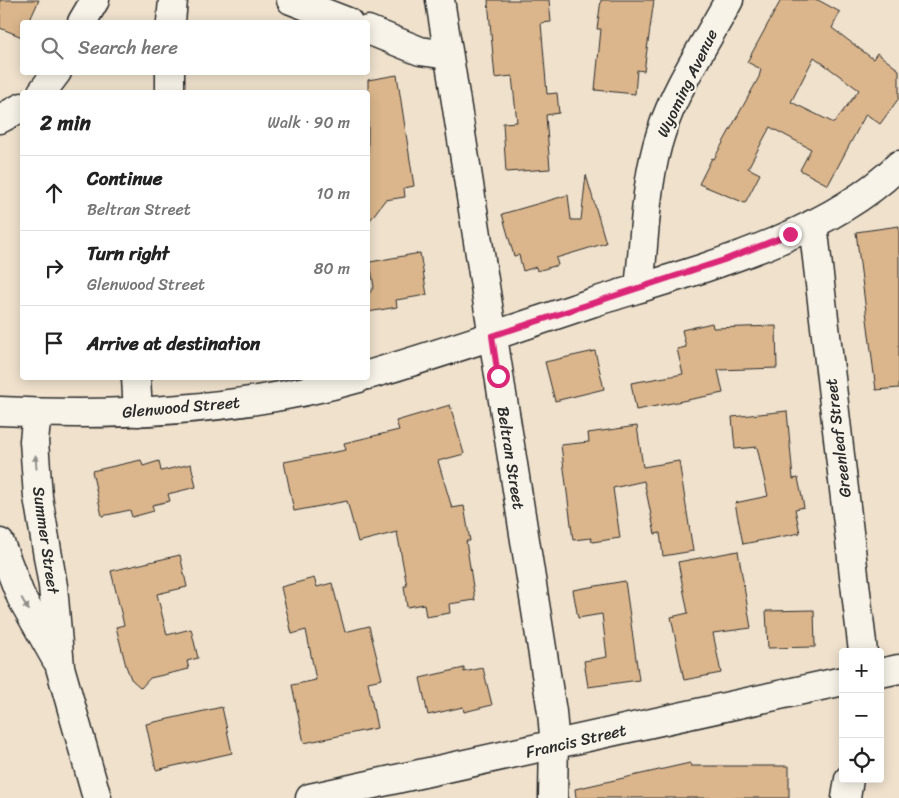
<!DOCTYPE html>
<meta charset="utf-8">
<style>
body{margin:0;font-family:Sriracha,sans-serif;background:#f6f6f6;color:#222}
.controls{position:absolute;right:15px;bottom:15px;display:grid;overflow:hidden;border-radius:5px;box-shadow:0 2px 12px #0003}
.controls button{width:45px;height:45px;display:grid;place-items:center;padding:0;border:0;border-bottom:1px solid #e0e0e0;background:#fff;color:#222;font:25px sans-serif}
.stop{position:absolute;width:15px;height:15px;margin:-11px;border:4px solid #db2777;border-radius:50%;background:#fff}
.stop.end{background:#db2777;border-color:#fff;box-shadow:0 1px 5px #0008}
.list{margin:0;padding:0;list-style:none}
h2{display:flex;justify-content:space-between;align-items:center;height:65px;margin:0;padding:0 20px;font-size:21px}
h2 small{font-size:16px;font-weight:400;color:#767676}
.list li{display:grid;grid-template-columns:32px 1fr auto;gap:15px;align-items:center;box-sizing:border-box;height:75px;padding:0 20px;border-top:1px solid #e0e0e0}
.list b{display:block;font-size:19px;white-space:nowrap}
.list p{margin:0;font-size:16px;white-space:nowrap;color:#767676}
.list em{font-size:16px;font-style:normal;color:#767676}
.icon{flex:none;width:28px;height:28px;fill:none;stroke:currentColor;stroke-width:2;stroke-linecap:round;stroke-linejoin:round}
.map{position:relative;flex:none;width:899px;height:798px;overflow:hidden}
.search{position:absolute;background:#fff;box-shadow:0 2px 12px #0003;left:20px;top:20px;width:350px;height:55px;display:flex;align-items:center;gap:12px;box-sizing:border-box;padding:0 18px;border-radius:5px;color:#767676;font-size:19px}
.panel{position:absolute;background:#fff;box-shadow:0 2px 12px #0003;left:20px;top:90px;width:350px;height:290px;border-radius:5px}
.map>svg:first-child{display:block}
.building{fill:#dbb68c;stroke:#2b2b2b;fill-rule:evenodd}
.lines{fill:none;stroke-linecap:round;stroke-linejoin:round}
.street-casing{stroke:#2b2b2b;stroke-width:31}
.secondary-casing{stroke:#2b2b2b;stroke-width:31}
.street{stroke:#f7f3e8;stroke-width:28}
.secondary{stroke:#f7f3e8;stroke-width:28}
.oneway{fill:#918f8a}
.route{stroke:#db2777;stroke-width:6}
.labels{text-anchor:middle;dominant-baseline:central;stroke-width:4.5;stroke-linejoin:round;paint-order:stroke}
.street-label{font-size:16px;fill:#2b2b2b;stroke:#f7f3e8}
</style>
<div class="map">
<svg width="899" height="798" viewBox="0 0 899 798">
<rect width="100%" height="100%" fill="#efe1cc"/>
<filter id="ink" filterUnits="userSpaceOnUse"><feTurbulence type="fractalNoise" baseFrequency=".02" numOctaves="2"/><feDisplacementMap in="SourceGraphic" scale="10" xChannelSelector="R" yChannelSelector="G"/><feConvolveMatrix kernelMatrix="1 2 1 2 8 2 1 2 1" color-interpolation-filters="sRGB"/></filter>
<g filter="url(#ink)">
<!-- building -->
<g class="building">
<polygon points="0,0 39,0 29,22 22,22 22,37 0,28"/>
<polygon points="488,0 549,0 551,22 541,23 547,94 557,93 559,113 546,115 550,169 506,172 503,123 517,122 512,76 495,78"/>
<polygon points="601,0 654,0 644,71 637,70 635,94 595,90 601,29 597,29"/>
<path d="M781,0H818L840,12L832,28L873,59L877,53L899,70V98L880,124L866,114L828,185L800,170L811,149L770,127L748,168L760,174L745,203L699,184L712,158L714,159L759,77L761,69L747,62ZM814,57L859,90L834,123L791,102Z"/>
<polygon points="397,75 414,186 404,188 405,197 385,200 368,223 368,80"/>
<polygon points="586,175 606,243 556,258 558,265 537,271 536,267 523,271 519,255 514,256 502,214 568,195 571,220 581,220"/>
<polygon points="899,226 899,388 876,390 856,232"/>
<polygon points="420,253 427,295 396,300 397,307 368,312 368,295 374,287 370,262"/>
<polygon points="712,323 713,328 776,326 777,368 718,370 723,393 636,410 631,383 683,374 677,349 686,347 682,330"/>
<polygon points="595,351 604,389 555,401 545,362"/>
<polygon points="450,405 464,454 438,461 452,508 464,506 470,541 466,541 475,600 449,604 450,613 426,617 424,604 407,607 404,586 407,586 397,532 358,542 347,501 294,511 284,462 346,450 344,443 399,430 396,421"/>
<polygon points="787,411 793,479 798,478 804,507 795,509 800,533 743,544 735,503 768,496 757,447 735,449 732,417"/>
<polygon points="637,426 643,467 679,461 693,551 663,556 660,533 655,534 644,481 613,488 620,538 592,542 591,538 573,540 561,445 589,442 588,433"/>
<polygon points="141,460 143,466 159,461 161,471 191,464 196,487 168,494 170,501 152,505 154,511 132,517 130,510 102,516 92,471"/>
<polygon points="738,551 751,628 713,633 721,673 684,680 671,617 688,613 678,562"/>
<polygon points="180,555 187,587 157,594 167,635 191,629 198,658 187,661 189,669 150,678 141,688 131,679 126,666 116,627 124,625 111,571"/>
<polygon points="314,578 317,587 332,583 345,632 369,626 382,679 368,682 377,728 304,743 292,685 316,680 306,630 292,634 281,587"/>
<polygon points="625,581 639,680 588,687 584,661 607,657 602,614 578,618 573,590"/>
<polygon points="814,610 815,647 768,648 766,611"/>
<polygon points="464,668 464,672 483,668 492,705 464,712 463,707 428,715 420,678"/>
<polygon points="222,707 232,753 156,770 146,724"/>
<polygon points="690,763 691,766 789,766 789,798 576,798 575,789"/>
</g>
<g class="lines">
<defs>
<g id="street">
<polyline points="291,0 348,22"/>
<polyline points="440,0 552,712 554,735 553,798"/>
<polyline points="82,22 95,0"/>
<polyline points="171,22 173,0"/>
<polyline points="368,30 420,51 448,55"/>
<polyline points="170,72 170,92"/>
<polyline points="42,92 57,72"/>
<polyline points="0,119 22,107"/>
<polyline points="813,224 863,652"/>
<path d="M639,288C645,237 645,181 661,133C676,86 706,43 729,0"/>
<polyline points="136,378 138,412"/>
<polyline points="880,673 899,669"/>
<polyline points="310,798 843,681"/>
<polyline points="846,798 849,779"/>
</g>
<g id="secondary">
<path d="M368,375C443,353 517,328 591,303C689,272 825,239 899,165"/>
<path d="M0,411C120,417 242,411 359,378"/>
<polyline points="37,413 34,441 38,497 53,586 60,667 97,798"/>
<polyline points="0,543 21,597 56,659"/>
</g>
</defs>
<!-- street casing -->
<use href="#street" class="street-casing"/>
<!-- secondary casing -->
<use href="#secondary" class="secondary-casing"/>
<!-- street -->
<use href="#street" class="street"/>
<!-- secondary -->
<use href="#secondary" class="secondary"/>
</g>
<!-- one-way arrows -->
<defs><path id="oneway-solid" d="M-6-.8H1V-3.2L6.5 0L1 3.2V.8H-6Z" transform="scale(1.25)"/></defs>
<g class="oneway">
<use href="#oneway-solid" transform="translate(36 462) rotate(-94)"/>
<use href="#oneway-solid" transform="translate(25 604) rotate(61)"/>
</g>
</g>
<g class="lines" filter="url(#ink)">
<!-- route -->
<polyline class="route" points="498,376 492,336 724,260 790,234"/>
</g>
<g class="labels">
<!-- street labels -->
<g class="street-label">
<text transform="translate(687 83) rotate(-64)">Wyoming Avenue</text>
<text transform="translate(181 407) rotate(-5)">Glenwood Street</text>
<text transform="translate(838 438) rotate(-97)">Greenleaf Street</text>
<text transform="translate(511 458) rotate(81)">Beltran Street</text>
<text transform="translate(46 540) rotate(82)">Summer Street</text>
<text transform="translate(576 741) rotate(-13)">Francis Street</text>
</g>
</g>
</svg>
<div class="controls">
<button>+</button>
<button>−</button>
<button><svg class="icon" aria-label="locate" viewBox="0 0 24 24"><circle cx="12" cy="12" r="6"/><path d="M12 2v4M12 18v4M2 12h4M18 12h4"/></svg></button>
</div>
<div class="stop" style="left:498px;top:376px"></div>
<div class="stop end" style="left:790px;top:234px"></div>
<div class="search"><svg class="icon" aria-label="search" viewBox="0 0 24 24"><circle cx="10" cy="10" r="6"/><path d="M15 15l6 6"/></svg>Search here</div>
<section class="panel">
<h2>2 min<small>Walk · 90 m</small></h2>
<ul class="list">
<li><svg class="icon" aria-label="ahead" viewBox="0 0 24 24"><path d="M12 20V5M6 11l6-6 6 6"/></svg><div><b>Continue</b><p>Beltran Street</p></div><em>10 m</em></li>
<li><svg class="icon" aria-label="right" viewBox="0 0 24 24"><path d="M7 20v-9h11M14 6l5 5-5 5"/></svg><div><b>Turn right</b><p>Glenwood Street</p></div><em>80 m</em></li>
<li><svg class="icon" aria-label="arrive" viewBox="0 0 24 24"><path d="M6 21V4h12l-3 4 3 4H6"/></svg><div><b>Arrive at destination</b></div></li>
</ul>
</section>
</div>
